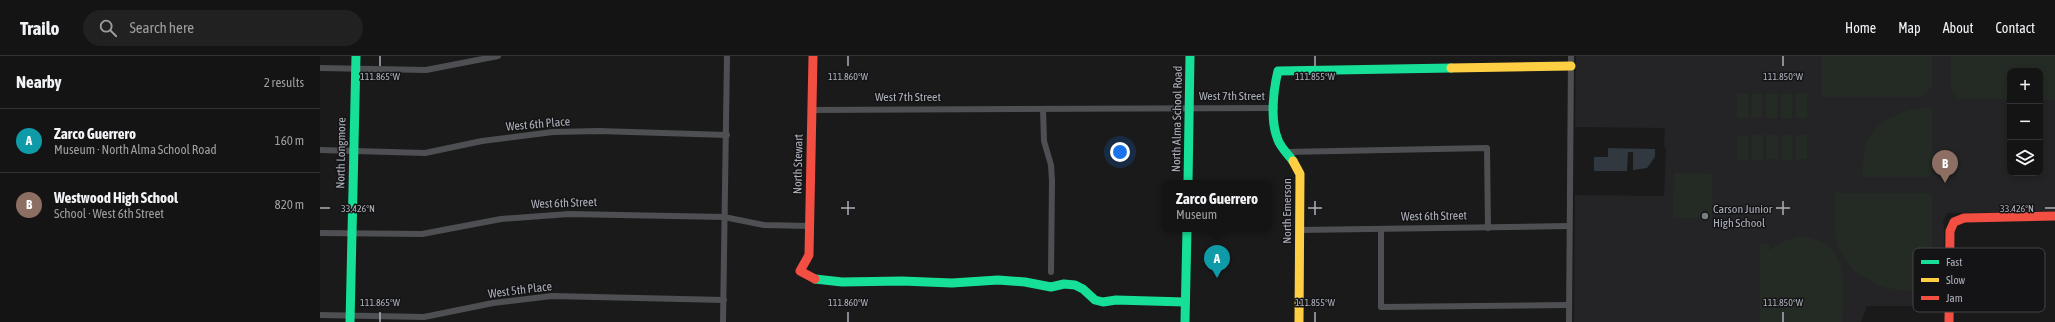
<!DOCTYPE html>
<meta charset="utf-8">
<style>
body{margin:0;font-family:"Asap Condensed",sans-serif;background:#212122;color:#f1f3f6}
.controls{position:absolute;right:12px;top:12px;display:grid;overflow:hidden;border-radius:8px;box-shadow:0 2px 6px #0003}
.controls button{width:36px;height:36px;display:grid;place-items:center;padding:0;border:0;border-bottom:1px solid #333334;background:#141414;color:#f1f3f6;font:20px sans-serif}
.you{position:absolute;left:800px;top:96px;width:14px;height:14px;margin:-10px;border:3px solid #fff;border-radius:50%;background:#1a73e8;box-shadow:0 0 0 6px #1a73e833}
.badge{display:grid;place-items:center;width:26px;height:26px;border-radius:50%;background:#797c81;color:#fff;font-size:13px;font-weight:700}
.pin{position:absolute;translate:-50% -33px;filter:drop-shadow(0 1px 2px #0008)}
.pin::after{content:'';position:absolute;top:21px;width:14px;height:12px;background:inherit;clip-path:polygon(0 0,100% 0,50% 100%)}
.popup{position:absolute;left:842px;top:124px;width:110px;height:52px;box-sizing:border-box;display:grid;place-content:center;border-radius:8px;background:#141414;filter:drop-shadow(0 1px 3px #0005);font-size:13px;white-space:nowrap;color:#9d9ea0}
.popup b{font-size:15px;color:#f1f3f6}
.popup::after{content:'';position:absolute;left:50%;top:100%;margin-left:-8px;border:8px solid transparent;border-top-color:#141414}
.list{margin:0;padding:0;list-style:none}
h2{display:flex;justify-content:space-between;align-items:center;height:52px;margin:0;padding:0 16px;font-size:17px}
h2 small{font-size:13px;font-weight:400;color:#9d9ea0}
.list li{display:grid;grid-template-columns:26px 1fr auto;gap:12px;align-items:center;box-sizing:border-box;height:64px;padding:0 16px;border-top:1px solid #333334}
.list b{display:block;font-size:15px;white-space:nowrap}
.list p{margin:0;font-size:13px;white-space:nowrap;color:#9d9ea0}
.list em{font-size:13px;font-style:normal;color:#9d9ea0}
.icon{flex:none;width:22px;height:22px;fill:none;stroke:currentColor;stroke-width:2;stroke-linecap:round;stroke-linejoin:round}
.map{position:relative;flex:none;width:1735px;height:266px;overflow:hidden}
header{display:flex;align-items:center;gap:24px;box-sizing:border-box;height:56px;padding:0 20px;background:#141414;border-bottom:1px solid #333334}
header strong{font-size:19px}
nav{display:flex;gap:22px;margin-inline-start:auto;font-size:14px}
.search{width:280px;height:36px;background:#212122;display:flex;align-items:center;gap:10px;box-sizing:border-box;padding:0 14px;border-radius:22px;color:#9d9ea0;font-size:15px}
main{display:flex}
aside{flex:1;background:#141414}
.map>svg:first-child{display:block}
.built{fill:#242426;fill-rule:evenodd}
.green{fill:#242a24}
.water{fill:#31383f}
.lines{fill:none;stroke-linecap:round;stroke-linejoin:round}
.street{stroke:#4e4f52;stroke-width:6}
.fast{stroke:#16e098;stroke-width:9}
.slow{stroke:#ffcf43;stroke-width:9}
.jam{stroke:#f24e42;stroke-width:9}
.ticks{fill:none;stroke:#acb0b9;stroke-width:1.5}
.poi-dot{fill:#797c81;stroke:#141416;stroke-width:1.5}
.labels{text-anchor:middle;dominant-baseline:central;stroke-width:3;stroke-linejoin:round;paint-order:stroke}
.street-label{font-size:12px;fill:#acb0b9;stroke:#141416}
.poi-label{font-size:12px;fill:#acb0b9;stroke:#141416;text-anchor:start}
.key{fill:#141416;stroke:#424347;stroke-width:1}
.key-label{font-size:11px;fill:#acb0b9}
.ticks-label{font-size:10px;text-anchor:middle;fill:#acb0b9;stroke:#141416;stroke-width:3;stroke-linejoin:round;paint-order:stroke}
</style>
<header>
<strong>Trailo</strong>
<div class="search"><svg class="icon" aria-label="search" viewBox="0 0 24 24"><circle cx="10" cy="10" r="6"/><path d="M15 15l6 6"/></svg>Search here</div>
<nav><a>Home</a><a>Map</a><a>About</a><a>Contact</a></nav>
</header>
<main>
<aside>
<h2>Nearby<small>2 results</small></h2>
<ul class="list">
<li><span class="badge" style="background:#0f9aa8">A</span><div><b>Zarco Guerrero</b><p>Museum · North Alma School Road</p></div><em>160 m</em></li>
<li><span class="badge" style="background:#8d6e63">B</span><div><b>Westwood High School</b><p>School · West 6th Street</p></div><em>820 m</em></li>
</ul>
</aside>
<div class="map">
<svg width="1735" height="266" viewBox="0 0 1735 266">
<rect width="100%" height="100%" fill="#1a1a1a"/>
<!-- built -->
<path class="built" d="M1256,0H1735V155L1627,157L1623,165L1624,172L1623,250H1547L1541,266H1254L1255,139L1344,140L1346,93L1344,90L1345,72L1255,71ZM1690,15H1720V117H1690Z"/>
<!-- green -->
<g class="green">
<polygon points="1502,0 1612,0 1612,30 1602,41 1502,41"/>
<polygon points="1631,0 1735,0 1735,44 1720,44 1720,15 1690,15 1690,43 1639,43 1631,35"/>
<rect x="1417" y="38" width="11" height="24"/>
<polygon points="1432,38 1442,38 1442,62 1431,61"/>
<rect x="1446" y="38" width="11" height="24"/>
<rect x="1461" y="38" width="11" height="24"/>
<rect x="1476" y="38" width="11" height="24"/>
<path d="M1612,51L1613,117L1608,121H1542C1543,110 1543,100 1546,90C1554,62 1588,52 1612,51Z"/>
<rect x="1432" y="79" width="11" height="25"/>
<rect x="1446" y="79" width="12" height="24"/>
<rect x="1462" y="79" width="10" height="25"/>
<rect x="1476" y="79" width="11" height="24"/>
<rect x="1417" y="80" width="11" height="24"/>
<polygon points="1354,117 1392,118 1392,162 1353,162"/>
<path d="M1515,137H1608L1612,141V234C1600,234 1585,236 1572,233C1549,228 1525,212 1518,189C1513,173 1516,153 1515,137Z"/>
<path d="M1480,180C1531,185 1523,228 1522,266H1440V188H1449V195L1459,187Z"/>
</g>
<!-- water -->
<polygon class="water" points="1288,92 1335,93 1335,101 1327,112 1313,114 1313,96 1308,96 1307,115 1274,115 1274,101 1288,101"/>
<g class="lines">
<!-- street -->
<g class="street">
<polyline points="0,12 106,14 178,0"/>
<polyline points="723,53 724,85 731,109 732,125 731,216"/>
<polyline points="492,54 955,52"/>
<polyline points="0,94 105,97 162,85 233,76 279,75 407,79"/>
<polyline points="966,96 1167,92 1168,172"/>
<polyline points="1061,173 1061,251 1249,249"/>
<polyline points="979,174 1249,170"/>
<polyline points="0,177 102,178 181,163 249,158 404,161 444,169 489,170"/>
<polyline points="0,259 104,261 173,247 232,240 404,244"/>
<polyline points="403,266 407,0"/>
<polyline points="1249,266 1251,0"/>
</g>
<!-- fast -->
<g class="fast">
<path d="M973,105C968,98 961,92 958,84C950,65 953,35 958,15L1131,12"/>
<polyline points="868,127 870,0"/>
<polyline points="495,223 522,226 582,225 632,227 678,224 705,226 731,231 744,228 755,229 763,233 775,244 783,246 796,244 865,246"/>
<polyline points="30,266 36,0"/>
<polyline points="865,266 867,173"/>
</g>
<!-- slow -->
<g class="slow">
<polyline points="1131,12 1251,10"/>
<polyline points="973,105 980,118 979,266"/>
</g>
<!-- jam -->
<g class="jam">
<polyline points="493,0 489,199 480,215 495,223"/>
<polyline points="1629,266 1630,175 1634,166 1644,162 1735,160"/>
</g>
</g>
<!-- ticks -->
<path class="ticks" d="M60,0V10M528,0V10M995,0V10M1463,0V10M528,145V159M995,145V159M1463,145V159M0,152H10M521,152H535M988,152H1002M1456,152H1470M1725,152H1735M60,256V266M528,256V266M995,256V266M1463,256V266"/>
<!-- markers -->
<circle class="poi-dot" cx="1385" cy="160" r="4"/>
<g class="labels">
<!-- street labels -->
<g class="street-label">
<text x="912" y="40">West 7th Street</text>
<text x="588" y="41">West 7th Street</text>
<text transform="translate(857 63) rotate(-89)">North Alma School Road</text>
<text transform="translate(218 68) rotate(-5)">West 6th Place</text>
<text transform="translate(21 97) rotate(-89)">North Longmore</text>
<text transform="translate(478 108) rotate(-89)">North Stewart</text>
<text transform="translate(244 147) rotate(-2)">West 6th Street</text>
<text transform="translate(967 155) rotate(-90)">North Emerson</text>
<text transform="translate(1114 160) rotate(-1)">West 6th Street</text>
<text transform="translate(200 234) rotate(-7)">West 5th Place</text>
</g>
<!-- poi labels -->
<g class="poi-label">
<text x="1393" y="153">Carson Junior<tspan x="1393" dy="14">High School</tspan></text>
</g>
</g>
<!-- legend -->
<rect x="1593" y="192" width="132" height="64" rx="6" class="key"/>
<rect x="1601" y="204" width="18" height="4" fill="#16e098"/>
<rect x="1601" y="222" width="18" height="4" fill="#ffcf43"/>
<rect x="1601" y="240" width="18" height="4" fill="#f24e42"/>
<g class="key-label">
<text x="1626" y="210">Fast</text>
<text x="1626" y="228">Slow</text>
<text x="1626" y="246">Jam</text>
</g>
<g class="ticks-label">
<text x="60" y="24">111.865°W</text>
<text x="528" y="24">111.860°W</text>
<text x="995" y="24">111.855°W</text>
<text x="1463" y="24">111.850°W</text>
<text x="38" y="156">33.426°N</text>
<text x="1697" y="156">33.426°N</text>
<text x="60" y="250">111.865°W</text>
<text x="528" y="250">111.860°W</text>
<text x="995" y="250">111.855°W</text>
<text x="1463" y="250">111.850°W</text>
</g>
</svg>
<div class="controls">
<button>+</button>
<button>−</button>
<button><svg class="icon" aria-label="layers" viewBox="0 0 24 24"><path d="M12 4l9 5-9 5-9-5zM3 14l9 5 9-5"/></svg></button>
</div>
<div class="you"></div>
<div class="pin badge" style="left:897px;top:222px;background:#0f9aa8">A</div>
<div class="popup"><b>Zarco Guerrero</b>Museum</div>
<div class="pin badge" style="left:1625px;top:127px;background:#8d6e63">B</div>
</div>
</main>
